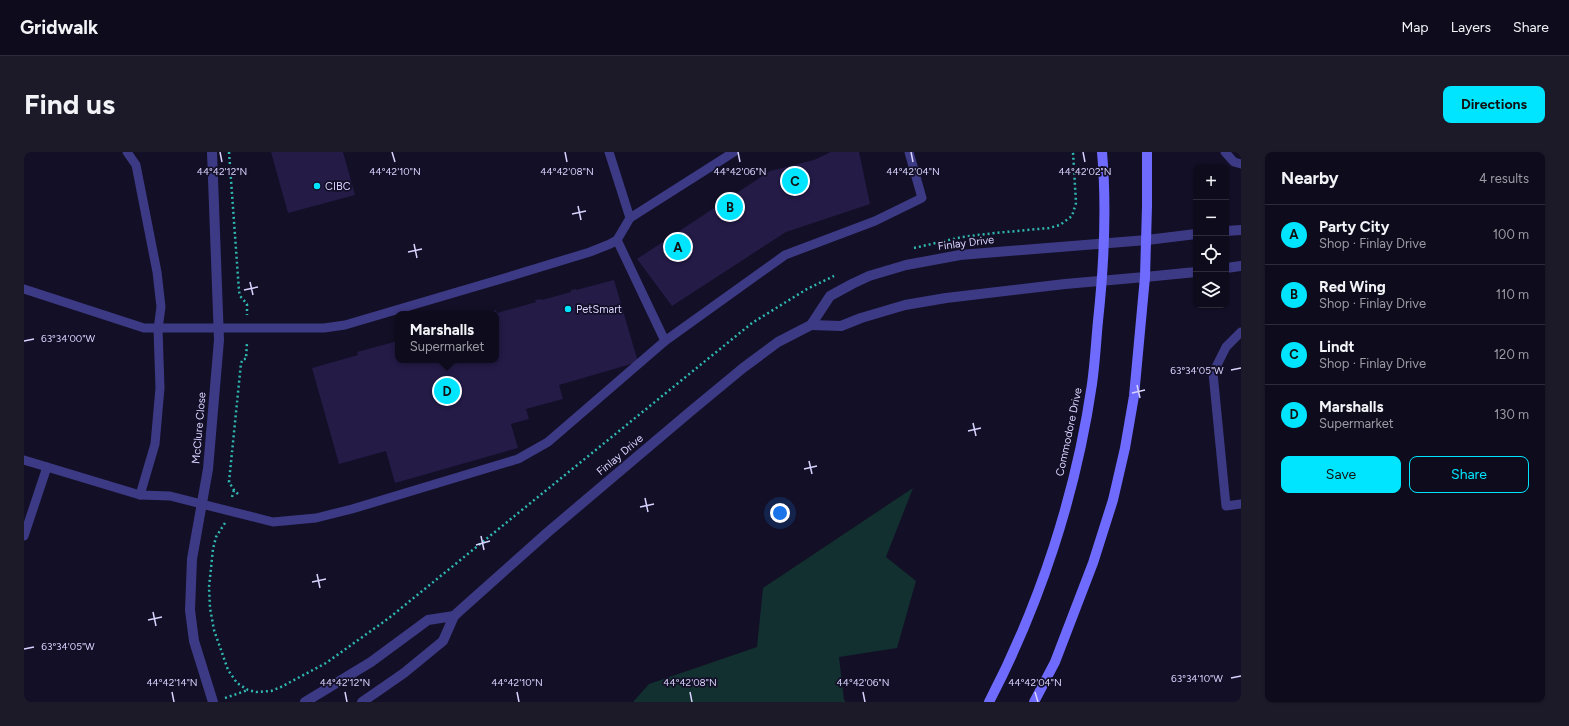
<!DOCTYPE html>
<meta charset="utf-8">
<style>
body{margin:0;font-family:Figtree,sans-serif;background:#1c1929;color:#f1f3f6}
.controls{position:absolute;right:12px;top:12px;display:grid;overflow:hidden;border-radius:8px;box-shadow:0 1px 3px #0004}
.controls button{width:36px;height:36px;display:grid;place-items:center;padding:0;border:0;border-bottom:1px solid #2e2b3b;background:#0e0b1c;color:#f1f3f6;font:20px sans-serif}
.you{position:absolute;left:756px;top:361px;width:14px;height:14px;margin:-10px;border:3px solid #fff;border-radius:50%;background:#1a73e8;box-shadow:0 0 0 6px #1a73e833}
.badge{display:grid;place-items:center;width:26px;height:26px;border-radius:50%;background:#00e5ff;color:#111;font-size:13px;font-weight:700}
.pin{position:absolute;translate:-50% -50%;border:2px solid #fff;box-shadow:0 1px 4px #0006}
.popup{position:absolute;left:371px;top:159px;width:104px;height:52px;box-sizing:border-box;display:grid;place-content:center;border-radius:8px;background:#0e0b1c;filter:drop-shadow(0 1px 3px #0005);font-size:13px;white-space:nowrap;color:#9b9ba3}
.popup b{font-size:15px;color:#f1f3f6}
.popup::after{content:'';position:absolute;left:50%;top:100%;margin-left:-8px;border:8px solid transparent;border-top-color:#0e0b1c}
.list{margin:0;padding:0;list-style:none}
h2{display:flex;justify-content:space-between;align-items:center;height:52px;margin:0;padding:0 16px;font-size:17px}
h2 small{font-size:13px;font-weight:400;color:#9b9ba3}
.list li{display:grid;grid-template-columns:26px 1fr auto;gap:12px;align-items:center;box-sizing:border-box;height:60px;padding:0 16px;border-top:1px solid #2e2b3b}
.list b{display:block;font-size:15px;white-space:nowrap}
.list p{margin:0;font-size:13px;white-space:nowrap;color:#9b9ba3}
.list em{font-size:13px;font-style:normal;color:#9b9ba3}
.actions{display:flex;gap:8px;padding:12px 16px}
.actions a{flex:1;padding:9px 0;border:1px solid #00e5ff;border-radius:8px;text-align:center;font-size:14px;color:#00e5ff}
.actions .main{background:#00e5ff;color:#111}
.icon{flex:none;width:22px;height:22px;fill:none;stroke:currentColor;stroke-width:2;stroke-linecap:round;stroke-linejoin:round}
.map{position:relative;flex:none;width:1217px;height:550px;overflow:hidden;border-radius:8px}
header{display:flex;align-items:center;gap:24px;box-sizing:border-box;height:56px;padding:0 20px;background:#0e0b1c;border-bottom:1px solid #2e2b3b}
header strong{font-size:19px}
nav{display:flex;gap:22px;margin-inline-start:auto;font-size:14px}
.intro{display:flex;align-items:center;justify-content:space-between;box-sizing:border-box;height:96px;padding:0 24px}
h1{margin:0;font-size:28px}
.button{padding:10px 18px;border-radius:8px;background:#00e5ff;color:#111;font-size:14px;font-weight:700}
main{display:flex;gap:24px;padding:0 24px}
aside{flex:1;background:#0e0b1c;border-radius:8px;box-shadow:0 1px 3px #0004}
.map>svg:first-child{display:block}
.green{fill:#12302f}
.building{fill:#241b47}
.lines{fill:none;stroke-linecap:round;stroke-linejoin:round}
.path{stroke:#2fb8b0;stroke-width:2.5;stroke-dasharray:2 3;stroke-linecap:butt}
.service{stroke:#3d3a85;stroke-width:9}
.minor{stroke:#3d3a85;stroke-width:10}
.tertiary{stroke:#3d3a85;stroke-width:10}
.secondary{stroke:#6f6bff;stroke-width:10}
.ticks{fill:none;stroke:#d9d4ff;stroke-width:1.5}
.poi-dot{fill:#00e5ff;stroke:#130f26;stroke-width:1.5}
.labels{text-anchor:middle;dominant-baseline:central;stroke-width:3.5;stroke-linejoin:round;paint-order:stroke}
.poi-label{font-size:11px;fill:#d9d4ff;stroke:#130f26;text-anchor:start}
.street-label{font-size:11px;fill:#d9d4ff;stroke:#130f26}
.ticks-label{font-size:10px;text-anchor:middle;fill:#d9d4ff;stroke:#130f26;stroke-width:3.5;stroke-linejoin:round;paint-order:stroke}
</style>
<header>
<strong>Gridwalk</strong>
<nav><a>Map</a><a>Layers</a><a>Share</a></nav>
</header>
<div class="intro"><h1>Find us</h1><a class="button">Directions</a></div>
<main>
<div class="map">
<svg width="1217" height="550" viewBox="0 0 1217 550">
<rect width="100%" height="100%" fill="#130f26"/>
<!-- green -->
<polygon class="green" points="889,336 862,405 892,429 873,496 815,505 820,548 822,550 609,550 625,532 733,495 739,436"/>
<!-- building -->
<g class="building">
<polygon points="247,0 319,0 331,43 264,61"/>
<polygon points="807,0 835,0 846,52 762,80 648,154 613,107 746,19 790,8"/>
<polygon points="590,128 614,210 535,233 539,247 502,257 505,267 487,272 494,296 371,331 362,299 315,312 288,216 334,203 333,200 374,189 374,208 472,208 472,162 461,162 472,158 473,161 512,150 511,148 517,147 518,148 547,140 547,138 552,137 552,138"/>
</g>
<g class="lines">
<!-- path -->
<g class="path">
<polyline points="205,0 215,139 216,144 223,152 223,163"/>
<polyline points="890,96 938,85 971,81 1025,76 1036,73 1048,64 1052,51 1049,0"/>
<polyline points="214,342 210,338 205,330 217,211 219,207 222,207 223,190"/>
<polyline points="208,345 210,338"/>
<polyline points="201,371 192,385 189,397 185,435 186,456 190,478 204,518 213,531 224,538 232,540 247,539 257,535 302,511 365,466 728,171 783,137 810,124"/>
<polyline points="201,546 224,538"/>
</g>
<!-- service -->
<g class="service">
<polyline points="103,0 112,13 133,120 137,155 134,177 136,236 131,292 116,343"/>
<polyline points="585,0 606,66"/>
<polyline points="1201,0 1210,10 1217,12"/>
<polyline points="0,137 120,176 300,176 321,173 484,125 566,100 586,92 593,88 606,66 710,0"/>
<polyline points="1217,180 1202,195 1189,221 1202,354 1217,352"/>
<polyline points="641,189 761,103 851,69 898,46 885,0"/>
<polyline points="0,308 116,343 146,344 249,370 292,366 328,357 494,307 524,290 641,189 593,88"/>
<polyline points="0,384 23,315"/>
</g>
<!-- minor -->
<g class="minor">
<polyline points="188,0 195,188 184,317 168,407 166,458 170,489 189,550"/>
<polyline points="1202,79 1217,78"/>
<polyline points="1123,88 1172,82"/>
<polyline points="1202,116 1217,114"/>
<polyline points="1121,125 1172,120"/>
</g>
<!-- tertiary -->
<g class="tertiary">
<polyline points="787,173 817,174 837,166 881,153 922,146 1041,132 1121,125"/>
<polyline points="281,550 347,510 404,468 430,464"/>
<polyline points="338,550 380,521 419,489 430,464 441,454 524,380 667,259 719,216 754,190 787,173 806,144 828,132 845,124 882,113 936,103 1123,88"/>
</g>
<!-- secondary -->
<g class="secondary">
<path d="M965,550C1016,452 1052,342 1068,232C1071,211 1072,190 1074,169C1080,113 1083,56 1078,0"/>
<polyline points="1010,550 1031,510 1069,411 1089,348 1101,296 1110,244 1121,125 1123,54 1123,0"/>
</g>
</g>
<!-- ticks -->
<path class="ticks" d="M196,0L198,10M368,0L371,10M541,0L543,10M714,0L716,10M887,0L889,10M1059,0L1061,10M554,54L557,68M548,62L562,59M390,92L393,106M384,100L398,97M226,130L229,143M220,138L234,135M0,189L10,187M1207,218L1217,216M1113,233L1116,246M1108,241L1121,238M949,271L952,284M944,279L957,276M785,309L788,322M780,317L793,314M621,346L624,360M616,355L630,352M457,384L460,398M452,393L466,389M293,422L296,436M288,430L302,427M129,460L132,474M124,468L138,465M0,497L10,495M1207,526L1217,524M148,540L150,550M321,540L323,550M493,540L495,550M666,540L668,550M839,540L841,550M1011,540L1014,550"/>
<!-- markers -->
<g class="poi-dot">
<circle cx="293" cy="34" r="4"/>
<circle cx="544" cy="157" r="4"/>
</g>
<g class="labels">
<!-- poi labels -->
<g class="poi-label">
<text x="301" y="34">CIBC</text>
<text x="552" y="157">PetSmart</text>
</g>
<!-- street labels -->
<g class="street-label">
<text transform="translate(942 91) rotate(-7)">Finlay Drive</text>
<text transform="translate(175 276) rotate(-85)">McClure Close</text>
<text transform="translate(1045 280) rotate(-78)">Commodore Drive</text>
<text transform="translate(596 303) rotate(-40)">Finlay Drive</text>
</g>
</g>
<g class="ticks-label">
<text x="198" y="23">44°42'12"N</text>
<text x="371" y="23">44°42'10"N</text>
<text x="543" y="23">44°42'08"N</text>
<text x="716" y="23">44°42'06"N</text>
<text x="889" y="23">44°42'04"N</text>
<text x="1061" y="23">44°42'02"N</text>
<text x="44" y="190">63°34'00"W</text>
<text x="1173" y="222">63°34'05"W</text>
<text x="44" y="498">63°34'05"W</text>
<text x="1173" y="530">63°34'10"W</text>
<text x="148" y="534">44°42'14"N</text>
<text x="321" y="534">44°42'12"N</text>
<text x="493" y="534">44°42'10"N</text>
<text x="666" y="534">44°42'08"N</text>
<text x="839" y="534">44°42'06"N</text>
<text x="1011" y="534">44°42'04"N</text>
</g>
</svg>
<div class="controls">
<button>+</button>
<button>−</button>
<button><svg class="icon" aria-label="locate" viewBox="0 0 24 24"><circle cx="12" cy="12" r="6"/><path d="M12 2v4M12 18v4M2 12h4M18 12h4"/></svg></button>
<button><svg class="icon" aria-label="layers" viewBox="0 0 24 24"><path d="M12 4l9 5-9 5-9-5zM3 14l9 5 9-5"/></svg></button>
</div>
<div class="you"></div>
<div class="pin badge" style="left:654px;top:95px">A</div>
<div class="pin badge" style="left:706px;top:55px">B</div>
<div class="pin badge" style="left:771px;top:29px">C</div>
<div class="pin badge" style="left:423px;top:239px">D</div>
<div class="popup"><b>Marshalls</b>Supermarket</div>
</div>
<aside>
<h2>Nearby<small>4 results</small></h2>
<ul class="list">
<li><span class="badge">A</span><div><b>Party City</b><p>Shop · Finlay Drive</p></div><em>100 m</em></li>
<li><span class="badge">B</span><div><b>Red Wing</b><p>Shop · Finlay Drive</p></div><em>110 m</em></li>
<li><span class="badge">C</span><div><b>Lindt</b><p>Shop · Finlay Drive</p></div><em>120 m</em></li>
<li><span class="badge">D</span><div><b>Marshalls</b><p>Supermarket</p></div><em>130 m</em></li>
</ul>
<div class="actions"><a class="main">Save</a><a>Share</a></div>
</aside>
</main>
